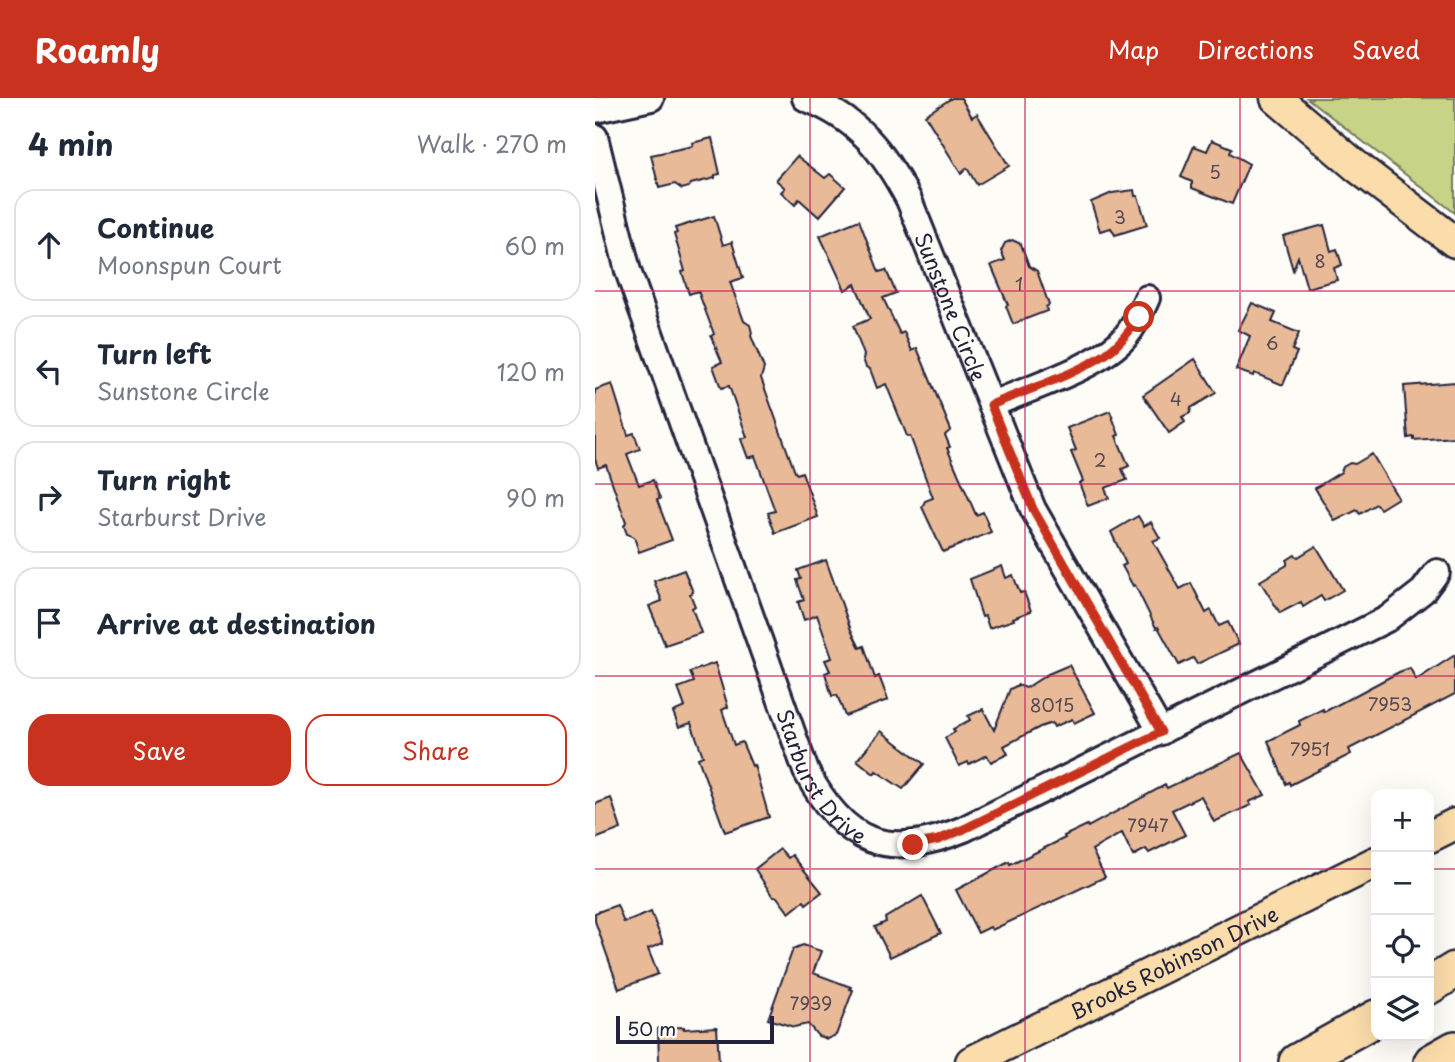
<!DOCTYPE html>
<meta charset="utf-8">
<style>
body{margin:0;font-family:"Playpen Sans",sans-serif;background:#f2f2f3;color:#1f2937}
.controls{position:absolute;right:21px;bottom:21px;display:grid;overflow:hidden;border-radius:14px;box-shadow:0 7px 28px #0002}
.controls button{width:63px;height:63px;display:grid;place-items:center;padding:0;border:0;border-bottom:2px solid #e0e1e3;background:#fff;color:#1f2937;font:35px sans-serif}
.scale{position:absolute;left:21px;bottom:18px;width:158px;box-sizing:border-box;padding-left:7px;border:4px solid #22223b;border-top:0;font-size:19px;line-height:24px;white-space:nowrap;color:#22223b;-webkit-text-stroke:5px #fdfcf7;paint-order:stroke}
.stop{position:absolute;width:21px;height:21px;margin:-16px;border:5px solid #c8321e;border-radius:50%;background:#fff}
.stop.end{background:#c8321e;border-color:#fff;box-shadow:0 2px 7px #0008}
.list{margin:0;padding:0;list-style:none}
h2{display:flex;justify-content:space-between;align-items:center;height:91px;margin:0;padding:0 28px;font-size:30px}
h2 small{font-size:23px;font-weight:400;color:#747a83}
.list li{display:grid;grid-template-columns:46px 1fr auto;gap:21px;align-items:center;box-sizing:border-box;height:112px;margin:0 14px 14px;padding:0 14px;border:2px solid #e0e1e3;border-radius:21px}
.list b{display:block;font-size:26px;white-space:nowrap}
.list p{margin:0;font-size:23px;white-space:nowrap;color:#747a83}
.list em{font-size:23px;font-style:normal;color:#747a83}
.actions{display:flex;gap:14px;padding:21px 28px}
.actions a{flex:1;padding:16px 0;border:2px solid #c8321e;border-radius:21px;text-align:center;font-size:24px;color:#c8321e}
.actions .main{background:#c8321e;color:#fff}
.icon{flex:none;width:38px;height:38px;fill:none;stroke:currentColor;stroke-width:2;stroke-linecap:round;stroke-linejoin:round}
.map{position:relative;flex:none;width:860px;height:964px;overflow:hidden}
header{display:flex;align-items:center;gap:42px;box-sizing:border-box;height:98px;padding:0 35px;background:#c8321e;color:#fff}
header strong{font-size:33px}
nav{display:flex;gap:38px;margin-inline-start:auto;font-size:24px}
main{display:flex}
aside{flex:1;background:#fff}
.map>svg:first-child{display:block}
.green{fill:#c7d386;stroke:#747a60;stroke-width:2}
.building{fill:#e8ba98;stroke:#22223b;stroke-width:2}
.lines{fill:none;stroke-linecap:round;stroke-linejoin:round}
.minor-casing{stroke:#22223b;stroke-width:30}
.major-casing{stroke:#22223b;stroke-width:35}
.highway-casing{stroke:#22223b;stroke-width:40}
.minor{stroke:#fdfcf7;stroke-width:24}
.major{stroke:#fbddab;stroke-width:30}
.highway{stroke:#fbddab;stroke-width:35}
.route{stroke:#c8321e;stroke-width:9}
.grid{fill:none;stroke:#c2185b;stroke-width:2;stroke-opacity:0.55}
.labels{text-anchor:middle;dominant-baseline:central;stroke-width:5;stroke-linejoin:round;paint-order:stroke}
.number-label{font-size:18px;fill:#544852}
.street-label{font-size:21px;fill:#22223b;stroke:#fdfcf7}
</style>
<header>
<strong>Roamly</strong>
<nav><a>Map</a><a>Directions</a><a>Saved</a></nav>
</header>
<main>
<aside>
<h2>4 min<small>Walk · 270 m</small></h2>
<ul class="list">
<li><svg class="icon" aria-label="ahead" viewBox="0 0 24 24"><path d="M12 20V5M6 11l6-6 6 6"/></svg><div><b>Continue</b><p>Moonspun Court</p></div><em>60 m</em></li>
<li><svg class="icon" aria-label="left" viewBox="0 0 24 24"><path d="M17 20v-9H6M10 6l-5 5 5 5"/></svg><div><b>Turn left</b><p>Sunstone Circle</p></div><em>120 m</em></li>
<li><svg class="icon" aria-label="right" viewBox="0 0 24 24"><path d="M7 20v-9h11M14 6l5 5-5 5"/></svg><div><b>Turn right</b><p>Starburst Drive</p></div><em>90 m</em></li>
<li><svg class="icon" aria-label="arrive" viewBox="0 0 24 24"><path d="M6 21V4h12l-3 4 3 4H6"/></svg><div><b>Arrive at destination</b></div></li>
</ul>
<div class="actions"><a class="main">Save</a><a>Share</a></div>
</aside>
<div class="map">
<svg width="860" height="964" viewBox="0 0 860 964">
<rect width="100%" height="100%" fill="#fdfcf7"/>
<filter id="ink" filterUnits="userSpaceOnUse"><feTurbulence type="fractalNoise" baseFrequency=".0143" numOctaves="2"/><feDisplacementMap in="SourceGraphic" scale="14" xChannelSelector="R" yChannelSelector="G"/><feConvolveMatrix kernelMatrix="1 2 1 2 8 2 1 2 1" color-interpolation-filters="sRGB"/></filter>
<g filter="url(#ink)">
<!-- green -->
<polygon class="green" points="712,0 860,0 860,115"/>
<!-- building -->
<g class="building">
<polygon points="357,0 366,0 377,19 382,16 414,68 382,87 372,70 366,76 330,17"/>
<polygon points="117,40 125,76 120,77 120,80 96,86 94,89 87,91 80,86 64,90 56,57 98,48 97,45"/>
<polygon points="617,42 637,50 635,55 654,66 637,106 597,90 597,84 586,79 599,48 612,53"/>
<polygon points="202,58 230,80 235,76 250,89 224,119 204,101 200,107 186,94 190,90 181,82"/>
<polygon points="539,92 540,98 543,98 552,127 520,137 516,130 505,133 496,104 517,95"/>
<polygon points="119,118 128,147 137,144 148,180 135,184 149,223 155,227 157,235 156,238 169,270 166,280 200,374 202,376 207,374 223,419 180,435 173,415 180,413 160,358 153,360 146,341 152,339 134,288 126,290 118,268 127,264 116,238 119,236 103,193 94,196 87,174 90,173 79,136 82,135 80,130"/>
<polygon points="264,122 284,174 291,172 301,195 288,200 305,236 309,234 317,253 322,250 356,332 350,337 355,349 352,350 381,417 388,414 396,434 348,454 327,409 330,403 338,400 315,338 312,338 291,286 282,290 275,271 271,269 268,261 269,257 258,228 275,221 260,186 250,192 225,138"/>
<polygon points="729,127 736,153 742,151 747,167 739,170 742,182 712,190 703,159 698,172 688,138"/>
<polygon points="417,142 426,146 434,168 442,173 454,207 451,209 452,213 418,226 411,208 413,207 396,167 410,162 406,153 410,145"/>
<polygon points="657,205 681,215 677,224 704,235 697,252 702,254 688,287 659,275 658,278 641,272 655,238 643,232"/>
<polygon points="600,261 621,295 596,310 595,315 587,319 590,324 574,335 548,297"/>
<polygon points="860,284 860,339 819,342 819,339 813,340 809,288"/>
<polygon points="17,286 33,337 39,335 45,351 32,356 44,387 58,382 65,401 62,402 77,442 44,454 39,439 32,436 29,428 31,424 11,367 3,370 0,361 0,292"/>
<polygon points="515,313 524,337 521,338 534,368 527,371 532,382 510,390 514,400 493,408 484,385 488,383 476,354 481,352 472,330"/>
<polygon points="777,356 803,400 785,411 781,406 765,416 762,412 740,423 720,390 746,374 748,369 755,365 760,366"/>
<polygon points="543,418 549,428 556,424 565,440 558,443 585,491 596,485 611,515 616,512 624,528 633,524 644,546 602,566 598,560 584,567 563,529 561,530 540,487 538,488 527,468 531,466 516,434"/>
<polygon points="721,448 748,492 729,503 726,498 708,509 706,504 685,515 665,483 692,467 692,462 700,457 703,459"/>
<polygon points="231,462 256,532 265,550 269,548 280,580 284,578 293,602 250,618 242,597 237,598 230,575 235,573 230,562 237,560 222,517 209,522 203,504 209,502 202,482 206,481 203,472"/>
<polygon points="407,468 411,480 418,477 425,495 429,494 436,513 418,520 419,522 394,530 390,518 387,519 375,481"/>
<polygon points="89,472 98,494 95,496 100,508 97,510 106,535 70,547 54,508 67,503 59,483"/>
<polygon points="860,557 860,596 754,651 756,656 695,687 694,684 691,686 673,643 705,627 704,623 728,611 729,614 804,574 815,570 821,582"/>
<polygon points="120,565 133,609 127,612 139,647 147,644 157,668 159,667 174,719 130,734 103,660 108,658 96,625 84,629 78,614 90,609 83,590 99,584 95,574"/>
<polygon points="474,567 500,615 479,625 477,621 459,629 457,625 445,629 409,648 413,656 396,664 392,657 374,666 373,664 364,668 350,640 360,634 358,631 375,622 373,618 388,611 399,632 415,591 423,587 431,590 453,576"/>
<polygon points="286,633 329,666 308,691 281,673 279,676 262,662"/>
<polygon points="646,655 670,697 654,704 656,707 619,724 606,698 577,712 590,737 554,755 551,751 538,758 527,735 497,752 510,779 397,832 395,829 383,835 361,792 414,764 415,767 470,740 469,738 492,727 493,729 570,687 572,690"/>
<polygon points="16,700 26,731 0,741 0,706"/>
<polygon points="185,751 193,760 197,757 227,794 211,806 209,803 194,815 182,799 178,799 160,771"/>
<polygon points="327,798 346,835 295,859 280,829 291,824 290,820"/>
<polygon points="22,807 29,825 56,814 68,845 53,851 63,876 24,891 0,823 0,815"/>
<polygon points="208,847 226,853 218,875 256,889 255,891 258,892 241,937 232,941 223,938 213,926 199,929 173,921 198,851"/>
<polygon points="89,929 89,931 122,929 124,964 64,964 63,930"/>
</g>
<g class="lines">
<defs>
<g id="minor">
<path id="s1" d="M210,0C264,21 288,53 314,102L438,411L566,634"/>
<polyline points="0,12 56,0"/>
<path id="s2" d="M0,39L33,173L211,673C250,746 291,763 369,731L792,521L828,493L842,474"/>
<path d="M396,307C434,290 505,269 531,238C541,226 546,213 552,200"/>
</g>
<g id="major">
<polyline points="681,0 761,68 860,144"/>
<polyline points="834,739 860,726"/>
<path id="s3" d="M376,964L781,764"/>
</g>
<g id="highway">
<polyline points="834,888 860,872"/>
<polyline points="702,964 781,920"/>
<polyline points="837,964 860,951"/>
</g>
</defs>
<!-- minor casing -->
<use href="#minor" class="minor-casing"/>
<!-- major casing -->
<use href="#major" class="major-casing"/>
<!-- highway casing -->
<use href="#highway" class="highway-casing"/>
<!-- minor -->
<use href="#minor" class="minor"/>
<!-- major -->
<use href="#major" class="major"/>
<!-- highway -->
<use href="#highway" class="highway"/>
</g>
</g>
<g class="lines" filter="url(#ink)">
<!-- route -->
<path class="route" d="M318,747L343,742L369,731L566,634L438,411L396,307C431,292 479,277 511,256C525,246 535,233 544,219"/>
</g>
<!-- grid -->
<path class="grid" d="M215,0V964M430,0V964M645,0V964M0,193H860M0,386H860M0,578H860M0,771H781M834,771H860"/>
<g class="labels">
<!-- number labels -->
<g class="number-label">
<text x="620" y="73">5</text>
<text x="525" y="118">3</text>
<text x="725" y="162">8</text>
<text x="424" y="185">1</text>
<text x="677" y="244">6</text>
<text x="581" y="300">4</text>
<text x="505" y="361">2</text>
<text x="795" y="605">7953</text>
<text x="457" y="606">8015</text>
<text x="715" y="650">7951</text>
<text x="553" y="726">7947</text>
<text x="216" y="904">7939</text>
</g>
<!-- street labels -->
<g class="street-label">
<text stroke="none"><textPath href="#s1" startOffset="264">Sunstone Circle</textPath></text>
<text stroke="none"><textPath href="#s2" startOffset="681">Starburst Drive</textPath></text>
<text stroke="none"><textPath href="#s3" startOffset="226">Brooks Robinson Drive</textPath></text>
</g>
</g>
</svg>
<div class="controls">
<button>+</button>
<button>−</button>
<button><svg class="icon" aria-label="locate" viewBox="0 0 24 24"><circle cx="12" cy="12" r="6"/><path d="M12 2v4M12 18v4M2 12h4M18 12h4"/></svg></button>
<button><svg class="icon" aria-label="layers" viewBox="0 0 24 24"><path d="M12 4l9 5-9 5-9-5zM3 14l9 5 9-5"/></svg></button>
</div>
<div class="scale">50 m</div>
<div class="stop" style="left:544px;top:219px"></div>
<div class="stop end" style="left:318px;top:747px"></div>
</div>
</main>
